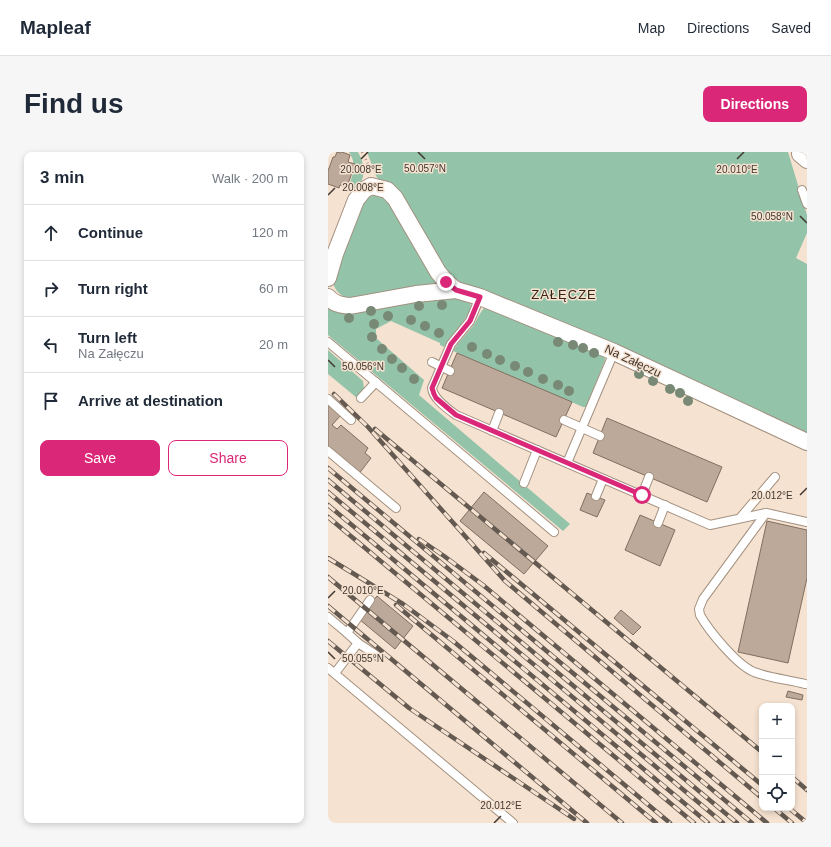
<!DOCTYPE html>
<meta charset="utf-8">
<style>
body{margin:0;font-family:Arial,sans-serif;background:#f6f6f7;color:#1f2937}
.controls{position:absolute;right:12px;bottom:12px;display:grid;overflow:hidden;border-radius:8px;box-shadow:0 2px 6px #0003}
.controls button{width:36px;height:36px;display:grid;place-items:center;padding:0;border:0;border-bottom:1px solid #e0e1e3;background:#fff;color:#1f2937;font:20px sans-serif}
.stop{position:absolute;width:12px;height:12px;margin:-9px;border:3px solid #db2777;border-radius:50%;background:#fff}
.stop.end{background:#db2777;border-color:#fff;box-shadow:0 1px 4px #0008}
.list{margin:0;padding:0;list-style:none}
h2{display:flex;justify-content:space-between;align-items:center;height:52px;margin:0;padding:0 16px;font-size:17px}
h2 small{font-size:13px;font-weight:400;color:#747a83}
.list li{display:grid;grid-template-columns:26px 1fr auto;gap:12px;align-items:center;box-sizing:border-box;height:56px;padding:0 16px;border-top:1px solid #e0e1e3}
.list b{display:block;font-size:15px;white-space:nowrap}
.list p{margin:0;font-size:13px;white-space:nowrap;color:#747a83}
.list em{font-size:13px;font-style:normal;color:#747a83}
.actions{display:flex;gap:8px;padding:12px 16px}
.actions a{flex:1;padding:9px 0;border:1px solid #db2777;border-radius:8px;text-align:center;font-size:14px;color:#db2777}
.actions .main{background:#db2777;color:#fff}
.icon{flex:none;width:22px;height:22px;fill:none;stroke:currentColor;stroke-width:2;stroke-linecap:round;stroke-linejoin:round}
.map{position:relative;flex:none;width:479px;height:671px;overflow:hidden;border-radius:8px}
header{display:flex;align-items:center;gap:24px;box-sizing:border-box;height:56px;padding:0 20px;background:#fff;border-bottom:1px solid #e0e1e3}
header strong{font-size:19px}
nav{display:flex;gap:22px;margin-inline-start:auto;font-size:14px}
.intro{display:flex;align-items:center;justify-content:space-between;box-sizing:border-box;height:96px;padding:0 24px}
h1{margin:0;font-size:28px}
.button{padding:10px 18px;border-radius:8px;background:#db2777;color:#fff;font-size:14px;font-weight:700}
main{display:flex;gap:24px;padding:0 24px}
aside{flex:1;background:#fff;border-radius:8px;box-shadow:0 2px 6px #0003}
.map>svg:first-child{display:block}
.green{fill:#93c4aa}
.building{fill:#bda999;stroke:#806e5f}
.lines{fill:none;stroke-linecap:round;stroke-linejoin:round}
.service-casing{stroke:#a39180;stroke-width:10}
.minor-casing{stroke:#a39180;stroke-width:18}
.path{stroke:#a29387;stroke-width:2.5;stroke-dasharray:1 3;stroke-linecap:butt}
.service{stroke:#fff;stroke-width:8}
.minor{stroke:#fff;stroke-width:16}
.rail-casing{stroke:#645a51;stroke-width:4.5}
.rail{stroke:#f6e2d0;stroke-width:3;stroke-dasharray:9;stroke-linecap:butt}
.tree{fill:#788976}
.route{stroke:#db2777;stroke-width:5}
.ticks{fill:none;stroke:#403831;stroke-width:1.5}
.labels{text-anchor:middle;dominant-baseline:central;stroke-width:3;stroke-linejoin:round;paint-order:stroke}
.street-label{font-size:12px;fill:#403831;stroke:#f6e2d0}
.neighbourhood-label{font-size:13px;letter-spacing:1px;fill:#352618;stroke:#f6e2d0}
.ticks-label{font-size:10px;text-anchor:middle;fill:#403831;stroke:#f6e2d0;stroke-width:3;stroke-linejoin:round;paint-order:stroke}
</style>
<header>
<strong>Mapleaf</strong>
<nav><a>Map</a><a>Directions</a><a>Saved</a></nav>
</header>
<div class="intro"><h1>Find us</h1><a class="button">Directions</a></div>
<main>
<aside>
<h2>3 min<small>Walk · 200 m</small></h2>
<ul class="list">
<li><svg class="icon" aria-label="ahead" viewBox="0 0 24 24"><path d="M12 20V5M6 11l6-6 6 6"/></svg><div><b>Continue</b></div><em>120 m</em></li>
<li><svg class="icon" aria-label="right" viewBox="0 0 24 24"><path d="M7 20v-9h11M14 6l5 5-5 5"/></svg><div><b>Turn right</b></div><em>60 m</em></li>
<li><svg class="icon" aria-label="left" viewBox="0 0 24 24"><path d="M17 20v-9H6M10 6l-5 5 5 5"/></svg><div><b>Turn left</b><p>Na Załęczu</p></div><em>20 m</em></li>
<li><svg class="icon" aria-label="arrive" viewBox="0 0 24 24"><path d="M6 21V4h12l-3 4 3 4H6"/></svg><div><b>Arrive at destination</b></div></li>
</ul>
<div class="actions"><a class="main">Save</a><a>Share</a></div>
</aside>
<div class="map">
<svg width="479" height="671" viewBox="0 0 479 671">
<rect width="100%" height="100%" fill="#f6e2d0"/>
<!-- green -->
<g class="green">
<path d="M21,0H30C38,14 38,27 27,39H23L21,36C24,21 30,15 21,0Z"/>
<polygon points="39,0 460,0 479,63 479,81 468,106 479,112 479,284 135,132 118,119 48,24"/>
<path d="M48,42L53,44L61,49L115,131L25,148C15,145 8,141 5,131L29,60L39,46Z"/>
<path d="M133,146L142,150C147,161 122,184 116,195L112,193V191L63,169L48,177V186L96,228L91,243L242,372L235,379L0,183V154L93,147Z"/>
<path d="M157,155L276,203L277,208L275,213L258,255H255L125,199C131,189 140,181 147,171C150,166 152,160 157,155Z"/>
<polygon points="0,198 35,229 36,237 29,246 0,222"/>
</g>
<!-- building -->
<g class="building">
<polygon points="9,0 12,1 14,0 22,3 20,10 27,12 19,35 12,33 11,36 0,32 0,19 5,5 7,5"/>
<polygon points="129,201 244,250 228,285 114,236"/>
<polygon points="0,253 13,263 4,273 9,277 13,273 40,296 37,301 43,306 30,323 0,298"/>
<polygon points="279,266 394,315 379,350 265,301"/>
<polygon points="156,340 220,394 196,422 132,369"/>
<polygon points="259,341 277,348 269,365 252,358"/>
<polygon points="312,363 347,378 332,414 297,398"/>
<polygon points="439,369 479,378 479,426 460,511 410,500"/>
<polygon points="49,444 85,474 67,497 31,467"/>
<polygon points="293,458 313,475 305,483 286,466"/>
<polygon points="460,539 475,543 474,548 458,545"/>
</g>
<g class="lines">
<defs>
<g id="service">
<polyline points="474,38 479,52"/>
<path d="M152,145L142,169L123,192L104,236C105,247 120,257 128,263L382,373L438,361L479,370"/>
<polyline points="0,190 226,380"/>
<polyline points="104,210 122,219"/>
<polyline points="33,246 48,230"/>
<polyline points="0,247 23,268"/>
<polyline points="236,268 272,284"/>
<polyline points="164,279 171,261"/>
<polyline points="0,299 68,356"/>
<polyline points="239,311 286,200"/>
<polyline points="196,331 209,298"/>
<polyline points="314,343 321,325"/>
<polyline points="268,344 275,327"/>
<path d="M438,361L375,447L371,457L372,463C381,479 409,513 426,520C442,526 461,528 477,532"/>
<polyline points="412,366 447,325"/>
<polyline points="330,371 337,353"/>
<polyline points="0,465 19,481"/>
<polyline points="30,491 19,481 42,448"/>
<polyline points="0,516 185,671"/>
<polyline points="7,521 30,491 51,505"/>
</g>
<g id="minor">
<polyline points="472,2 479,8"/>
<polyline points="0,126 7,102 28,48 36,38 43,34 59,38 67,46 110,120 118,130 128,138 152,145 286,200 479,290"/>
<path d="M0,145C6,152 13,153 22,154L88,142L128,138"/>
</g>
</defs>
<!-- service casing -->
<use href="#service" class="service-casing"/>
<!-- minor casing -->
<use href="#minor" class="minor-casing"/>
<!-- path -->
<polyline class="path" points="34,0 41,14 42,22"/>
<!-- service -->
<use href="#service" class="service"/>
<!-- minor -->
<use href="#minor" class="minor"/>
<defs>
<g id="rail">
<polyline points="6,242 40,275 177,429 434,646"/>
<polyline points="47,277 434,600"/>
<polyline points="0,316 424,671"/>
<polyline points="0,328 409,671"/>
<polyline points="0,340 395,671"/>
<polyline points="0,353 380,671"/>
<polyline points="0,365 366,671"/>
<polyline points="91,387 116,404 155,433 439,671"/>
<polyline points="156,401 434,633"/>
<polyline points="0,406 75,452 125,489 342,671"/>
<polyline points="0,425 294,671"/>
<polyline points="68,453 328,671"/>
<polyline points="0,454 259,671"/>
<polyline points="0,489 81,556 246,667"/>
<polyline points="464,625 479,638"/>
<polyline points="446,656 464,671"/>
<polyline points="461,656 479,671"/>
</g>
</defs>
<!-- rail casing -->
<use href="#rail" class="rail-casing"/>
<!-- rail -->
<use href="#rail" class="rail"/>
</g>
<!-- trees -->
<g class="tree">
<circle cx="114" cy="153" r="5"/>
<circle cx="91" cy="154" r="5"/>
<circle cx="43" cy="159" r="5"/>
<circle cx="60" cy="164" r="5"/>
<circle cx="21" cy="166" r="5"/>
<circle cx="83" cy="168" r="5"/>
<circle cx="46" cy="172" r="5"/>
<circle cx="97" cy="174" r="5"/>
<circle cx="111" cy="181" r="5"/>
<circle cx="44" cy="185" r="5"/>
<circle cx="230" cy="190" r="5"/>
<circle cx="245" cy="193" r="5"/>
<circle cx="144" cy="195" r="5"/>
<circle cx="255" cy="196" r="5"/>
<circle cx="54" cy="197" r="5"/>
<circle cx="266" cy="201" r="5"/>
<circle cx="159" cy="202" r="5"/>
<circle cx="64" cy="207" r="5"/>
<circle cx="172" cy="208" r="5"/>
<circle cx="187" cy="214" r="5"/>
<circle cx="74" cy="216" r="5"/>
<circle cx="200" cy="220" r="5"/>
<circle cx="311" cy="222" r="5"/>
<circle cx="86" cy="227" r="5"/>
<circle cx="215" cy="227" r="5"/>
<circle cx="325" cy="229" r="5"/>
<circle cx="230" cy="233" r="5"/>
<circle cx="342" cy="237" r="5"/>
<circle cx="241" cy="239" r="5"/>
<circle cx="352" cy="241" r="5"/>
<circle cx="360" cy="249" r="5"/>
</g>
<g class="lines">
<!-- route -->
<polyline class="route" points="118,130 128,138 152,145 142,169 123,192 104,236 106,242 108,246 128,263 314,343"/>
</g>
<!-- ticks -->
<path class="ticks" d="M90,0L97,7M33,7L40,0M409,7L416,0M0,43L7,36M472,64L479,71M0,208L7,215M472,343L479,336M0,446L7,439M0,500L7,507M166,671L173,664"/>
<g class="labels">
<!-- street labels -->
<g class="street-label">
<text transform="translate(305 209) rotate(25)">Na Załęczu</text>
</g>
<!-- neighbourhood labels -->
<g class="neighbourhood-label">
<text x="236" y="142">ZAŁĘCZE</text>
</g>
</g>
<g class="ticks-label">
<text x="97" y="20">50.057°N</text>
<text x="409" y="21">20.010°E</text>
<text x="33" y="21">20.008°E</text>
<text x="35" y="39">20.008°E</text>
<text x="444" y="68">50.058°N</text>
<text x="35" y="218">50.056°N</text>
<text x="444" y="347">20.012°E</text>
<text x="35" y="442">20.010°E</text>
<text x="35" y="510">50.055°N</text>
<text x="173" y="657">20.012°E</text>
</g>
</svg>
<div class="controls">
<button>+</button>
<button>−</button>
<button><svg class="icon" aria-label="locate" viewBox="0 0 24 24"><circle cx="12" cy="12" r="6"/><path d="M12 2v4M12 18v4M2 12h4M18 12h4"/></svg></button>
</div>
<div class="stop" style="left:314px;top:343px"></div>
<div class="stop end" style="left:118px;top:130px"></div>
</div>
</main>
